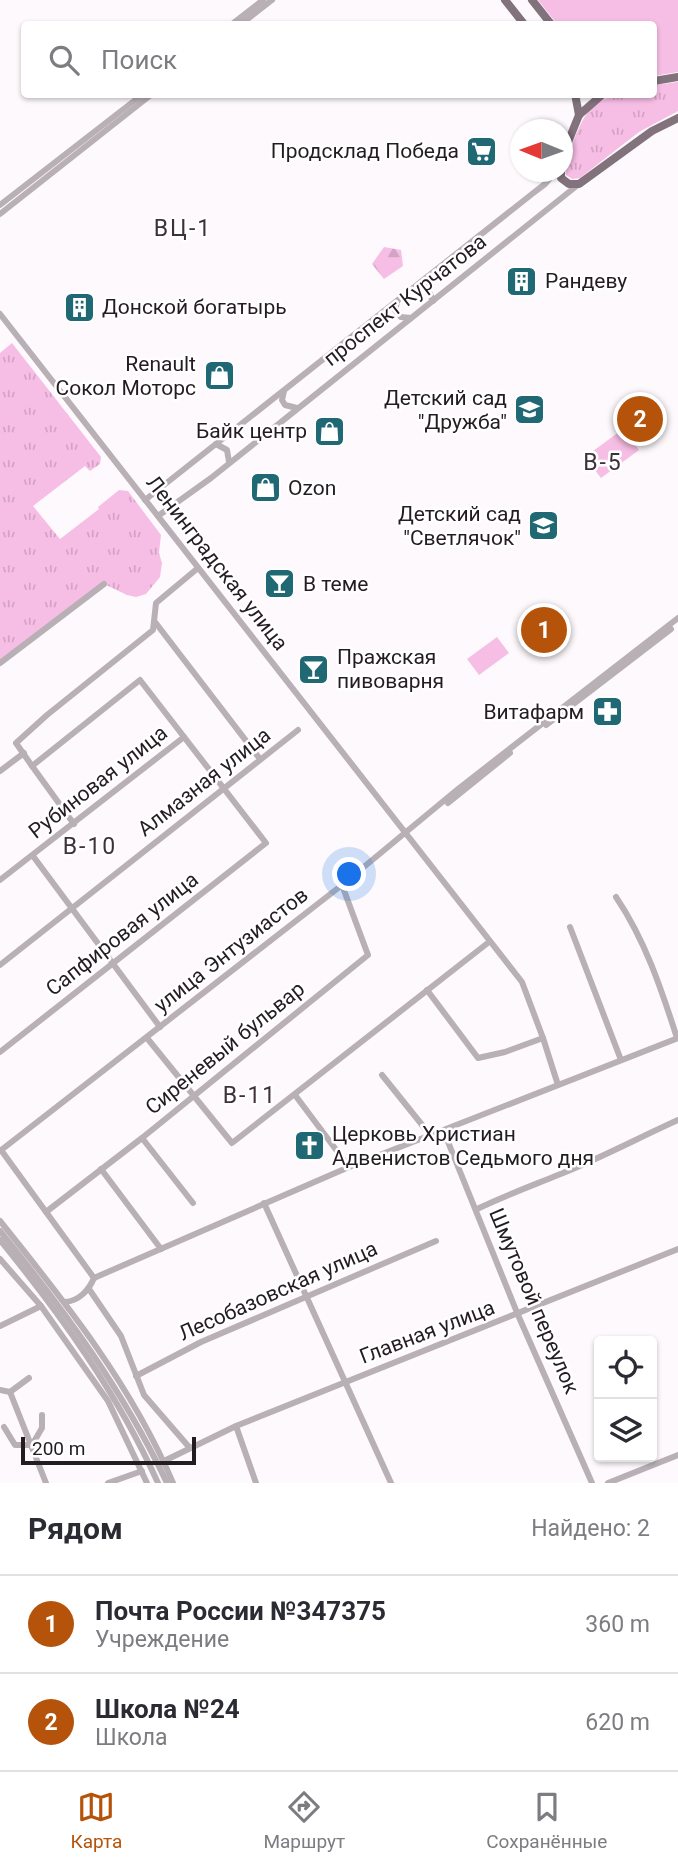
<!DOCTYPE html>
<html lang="ru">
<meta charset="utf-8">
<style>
body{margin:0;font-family:Roboto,sans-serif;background:#f7f7f7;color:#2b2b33}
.controls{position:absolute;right:21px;bottom:21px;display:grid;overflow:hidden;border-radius:7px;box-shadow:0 2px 5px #0004}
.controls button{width:63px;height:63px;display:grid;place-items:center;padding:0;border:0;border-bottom:2px solid #e1e1e2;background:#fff;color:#2b2b33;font:35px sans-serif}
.compass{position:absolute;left:510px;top:119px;width:63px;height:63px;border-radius:50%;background:#fff;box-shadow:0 2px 5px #0004;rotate:271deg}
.scale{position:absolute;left:21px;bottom:18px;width:175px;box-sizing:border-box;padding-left:7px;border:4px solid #231c21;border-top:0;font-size:19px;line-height:24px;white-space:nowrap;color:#231c21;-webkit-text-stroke:5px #fff;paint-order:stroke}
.you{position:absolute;left:350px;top:875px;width:24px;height:24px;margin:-18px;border:5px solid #fff;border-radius:50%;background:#1a73e8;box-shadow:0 0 0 10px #1a73e833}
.badge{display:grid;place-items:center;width:46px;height:46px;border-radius:50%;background:#b45309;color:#fff;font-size:23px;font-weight:700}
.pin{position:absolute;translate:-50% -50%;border:4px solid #fff;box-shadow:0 2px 7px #0006}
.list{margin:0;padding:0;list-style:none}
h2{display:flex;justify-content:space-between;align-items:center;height:91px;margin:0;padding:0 28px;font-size:30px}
h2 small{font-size:23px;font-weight:400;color:#7c7c81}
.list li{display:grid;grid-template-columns:46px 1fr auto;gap:21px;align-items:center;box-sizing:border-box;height:98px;padding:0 28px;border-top:2px solid #e1e1e2}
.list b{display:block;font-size:26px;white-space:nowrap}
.list p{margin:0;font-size:23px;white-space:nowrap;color:#7c7c81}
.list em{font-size:23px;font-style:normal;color:#7c7c81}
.icon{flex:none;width:38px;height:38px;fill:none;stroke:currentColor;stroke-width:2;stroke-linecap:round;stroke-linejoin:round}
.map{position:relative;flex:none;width:678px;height:1483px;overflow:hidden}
.search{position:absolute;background:#fff;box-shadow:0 2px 5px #0004;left:21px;right:21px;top:21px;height:77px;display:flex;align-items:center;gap:18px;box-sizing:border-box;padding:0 24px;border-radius:7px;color:#7c7c81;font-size:26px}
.sheet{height:287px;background:#fff}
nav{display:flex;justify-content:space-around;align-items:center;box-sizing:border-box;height:98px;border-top:2px solid #e1e1e2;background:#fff;font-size:19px;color:#7c7c81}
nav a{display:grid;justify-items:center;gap:4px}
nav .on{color:#b45309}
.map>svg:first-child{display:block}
.grass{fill:url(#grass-tufts)}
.forest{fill:url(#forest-firs)}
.green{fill:#f7bee5}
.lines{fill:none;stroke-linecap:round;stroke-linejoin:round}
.minor{stroke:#b8b0b5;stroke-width:6}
.major{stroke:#81727c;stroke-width:8}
.labels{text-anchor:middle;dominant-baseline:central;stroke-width:5;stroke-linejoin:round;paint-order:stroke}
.poi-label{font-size:21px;fill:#231c21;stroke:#fff;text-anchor:end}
.street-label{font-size:21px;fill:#231c21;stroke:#fff}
.neighbourhood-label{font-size:23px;letter-spacing:2px;fill:#3f313b;stroke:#fff}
</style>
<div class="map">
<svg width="678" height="1483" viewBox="0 0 678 1483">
<defs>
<pattern id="grass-tufts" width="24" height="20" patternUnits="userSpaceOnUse" patternTransform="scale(1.75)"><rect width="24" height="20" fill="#f7bee5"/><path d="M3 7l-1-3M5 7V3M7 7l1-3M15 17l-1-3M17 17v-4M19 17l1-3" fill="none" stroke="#d3a3c4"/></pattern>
<pattern id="forest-firs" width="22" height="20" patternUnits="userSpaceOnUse" patternTransform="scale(1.75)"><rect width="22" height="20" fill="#f7bee5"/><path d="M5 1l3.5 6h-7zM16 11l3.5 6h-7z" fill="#d3a3c4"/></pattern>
</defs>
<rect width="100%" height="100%" fill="#fdf9fc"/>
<!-- grass -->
<g class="grass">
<path d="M678,82V111L639,132L580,178L572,179L566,175C564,164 570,153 573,143C591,93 606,95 654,94V85Z"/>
<polygon points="12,343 101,457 100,464 90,471 85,466 33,506 60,539 99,509 98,507 119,490 128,491 161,535 159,553 162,563 160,577 146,594 136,597 127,595 104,584 0,661 0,353"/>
</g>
<!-- forest -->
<polygon class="forest" points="384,247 401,250 403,266 384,279 372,264"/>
<!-- green -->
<g class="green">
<polygon points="538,0 678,0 678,72 654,76 654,24 557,24"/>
<polygon points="623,429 639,450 601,478 585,457"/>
<polygon points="497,637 509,653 479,675 467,659"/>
</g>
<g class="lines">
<!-- minor -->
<g class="minor">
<polyline points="232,24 263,0"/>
<polyline points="241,24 272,0"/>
<polyline points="0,205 143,94"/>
<polyline points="0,214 152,94"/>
<polyline points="419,284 427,287 433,301"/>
<polyline points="397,302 395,310 401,317 411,318"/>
<polyline points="0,314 522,982 543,1038 558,1085"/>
<polyline points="284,391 282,400 285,405 297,408"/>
<polyline points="216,444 227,450 229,462"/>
<polyline points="145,500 532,194 545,184 555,172"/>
<polyline points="158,516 211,478 579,184"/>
<polyline points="155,622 260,759"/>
<polyline points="0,663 104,584"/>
<polyline points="546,725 671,629"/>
<polyline points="32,766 74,824"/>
<polyline points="0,771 24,753"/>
<polyline points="448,803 510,753"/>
<polyline points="33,856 160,1027"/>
<polyline points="0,880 184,737"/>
<path d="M616,897C645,940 661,988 677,1038"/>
<polyline points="570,927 621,1060"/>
<polyline points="0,965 298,730"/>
<polyline points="427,990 478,1058 505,1052 543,1038"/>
<polyline points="147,1038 232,1143 489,942"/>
<polyline points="0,1052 266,843 140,680 32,766 16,743 47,715 153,630 156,603 198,568"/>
<polyline points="382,1075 431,1136"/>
<polyline points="295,1095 349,1167"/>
<polyline points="444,1132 518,1315 592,1483"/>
<polyline points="142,1138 193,1203"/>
<polyline points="1,1150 94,1278"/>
<polyline points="0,1151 342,885 458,789 678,618"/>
<polyline points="101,1169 161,1249"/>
<polyline points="264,1203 391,1483"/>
<path d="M477,1209C504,1196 531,1186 558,1175C599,1159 638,1138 678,1120"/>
<polyline points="46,1212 142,1138 368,955 342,885"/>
<path d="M0,1221C66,1303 132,1386 173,1483"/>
<path d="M0,1231C64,1310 123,1390 167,1483"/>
<path d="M0,1240C61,1315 118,1394 158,1483"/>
<polyline points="0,1259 41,1306 108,1401 147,1483"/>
<polyline points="94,1278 349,1167 678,1038"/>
<polyline points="89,1289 121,1336 144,1395 189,1447"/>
<path d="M65,1302C79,1301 89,1290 94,1278"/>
<polyline points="0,1326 41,1306"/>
<polyline points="136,1376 201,1342 436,1241"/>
<polyline points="0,1390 10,1392 46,1483"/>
<polyline points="10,1392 29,1378"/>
<polyline points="236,1426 256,1483"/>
<polyline points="4,1427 15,1445 32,1445 42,1428 42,1415"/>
<polyline points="164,1461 236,1426 678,1249"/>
<polyline points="108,1483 142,1471"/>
<polyline points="608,1483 678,1455"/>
</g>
<!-- major -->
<g class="major">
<polyline points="505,0 524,24"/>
<polyline points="532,0 551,24"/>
<polyline points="654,81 678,77"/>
<polyline points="575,94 579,115"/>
<polyline points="562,157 579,115 603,94"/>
<polyline points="561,172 561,178 569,184 579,184 652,131 678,118"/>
</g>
</g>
<!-- icons -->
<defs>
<symbol id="supermarket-square" viewBox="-11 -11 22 22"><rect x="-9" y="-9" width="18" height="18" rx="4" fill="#1f6874" stroke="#fff"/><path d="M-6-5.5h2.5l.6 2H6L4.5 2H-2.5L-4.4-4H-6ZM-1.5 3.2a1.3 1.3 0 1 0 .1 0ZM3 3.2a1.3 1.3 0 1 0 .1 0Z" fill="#fff"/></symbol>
<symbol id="building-square" viewBox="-11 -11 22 22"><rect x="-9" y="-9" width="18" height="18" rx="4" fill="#1f6874" stroke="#fff"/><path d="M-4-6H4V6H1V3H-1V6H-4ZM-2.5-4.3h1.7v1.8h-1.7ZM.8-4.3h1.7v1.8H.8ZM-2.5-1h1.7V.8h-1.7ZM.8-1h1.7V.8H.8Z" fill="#fff"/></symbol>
<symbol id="shop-square" viewBox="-11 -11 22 22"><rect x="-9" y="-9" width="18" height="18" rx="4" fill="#1f6874" stroke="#fff"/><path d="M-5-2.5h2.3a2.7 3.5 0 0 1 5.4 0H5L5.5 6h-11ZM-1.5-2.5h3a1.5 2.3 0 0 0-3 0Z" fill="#fff"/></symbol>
<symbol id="school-square" viewBox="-11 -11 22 22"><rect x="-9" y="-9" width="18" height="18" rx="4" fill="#1f6874" stroke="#fff"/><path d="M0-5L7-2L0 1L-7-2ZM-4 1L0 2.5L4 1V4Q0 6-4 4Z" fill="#fff"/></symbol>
<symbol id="bar-square" viewBox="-11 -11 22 22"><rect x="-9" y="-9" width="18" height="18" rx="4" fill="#1f6874" stroke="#fff"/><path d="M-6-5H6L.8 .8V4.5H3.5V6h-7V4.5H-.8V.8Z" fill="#fff"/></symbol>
<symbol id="pharmacy-square" viewBox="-11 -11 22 22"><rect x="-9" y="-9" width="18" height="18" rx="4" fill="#1f6874" stroke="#fff"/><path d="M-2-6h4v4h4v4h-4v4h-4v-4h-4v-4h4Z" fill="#fff"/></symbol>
<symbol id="church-square" viewBox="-11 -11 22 22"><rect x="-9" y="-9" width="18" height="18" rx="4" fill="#1f6874" stroke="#fff"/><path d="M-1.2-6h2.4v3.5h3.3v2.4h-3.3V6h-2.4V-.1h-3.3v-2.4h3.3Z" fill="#fff"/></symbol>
</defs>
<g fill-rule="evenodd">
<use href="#supermarket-square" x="464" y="134" width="35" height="35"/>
<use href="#building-square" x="504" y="264" width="35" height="35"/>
<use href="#building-square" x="62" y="290" width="35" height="35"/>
<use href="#shop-square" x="202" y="358" width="35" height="35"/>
<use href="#school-square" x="512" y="392" width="35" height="35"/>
<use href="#shop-square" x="312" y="414" width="35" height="35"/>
<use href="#shop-square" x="248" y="470" width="35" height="35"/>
<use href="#school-square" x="526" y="508" width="35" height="35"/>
<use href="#bar-square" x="262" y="566" width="35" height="35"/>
<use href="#bar-square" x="296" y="652" width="35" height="35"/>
<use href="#pharmacy-square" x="590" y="694" width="35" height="35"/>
<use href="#church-square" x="292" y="1128" width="35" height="35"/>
</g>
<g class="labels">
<!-- poi labels -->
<g class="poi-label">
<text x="459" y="151">Продсклад Победа</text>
<text x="545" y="281" text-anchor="start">Рандеву</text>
<text x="102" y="307" text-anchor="start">Донской богатырь</text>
<text x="196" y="364">Renault<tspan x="196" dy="24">Сокол Моторс</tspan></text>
<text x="507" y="398">Детский сад<tspan x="507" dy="24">"Дружба"</tspan></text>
<text x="307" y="431">Байк центр</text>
<text x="288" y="488" text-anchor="start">Ozon</text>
<text x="521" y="514">Детский сад<tspan x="521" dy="24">"Светлячок"</tspan></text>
<text x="303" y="584" text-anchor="start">В теме</text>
<text x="337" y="657" text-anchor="start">Пражская<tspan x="337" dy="24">пивоварня</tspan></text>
<text x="584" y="712">Витафарм</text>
<text x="332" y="1134" text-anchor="start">Церковь Христиан<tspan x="332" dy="24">Адвенистов Седьмого дня</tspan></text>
</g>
<!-- street labels -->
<g class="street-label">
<text transform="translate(405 300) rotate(-38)">проспект Курчатова</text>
<text transform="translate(217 563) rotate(52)">Ленинградская улица</text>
<text transform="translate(98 782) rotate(-38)">Рубиновая улица</text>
<text transform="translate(204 782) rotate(-38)">Алмазная улица</text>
<text transform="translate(122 934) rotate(-38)">Сапфировая улица</text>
<text transform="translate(231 950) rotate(-38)">улица Энтузиастов</text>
<text transform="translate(225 1048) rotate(-39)">Сиреневый бульвар</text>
<text transform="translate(278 1291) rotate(-24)">Лесобазовская улица</text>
<text transform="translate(534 1301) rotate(67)">Шмутовой переулок</text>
<text transform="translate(427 1332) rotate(-21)">Главная улица</text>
</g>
<!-- neighbourhood labels -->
<g class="neighbourhood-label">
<text x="183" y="228">ВЦ-1</text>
<text x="603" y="462">В-5</text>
<text x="90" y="846">В-10</text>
<text x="250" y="1095">В-11</text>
</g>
</g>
</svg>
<div class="controls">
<button><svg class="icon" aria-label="locate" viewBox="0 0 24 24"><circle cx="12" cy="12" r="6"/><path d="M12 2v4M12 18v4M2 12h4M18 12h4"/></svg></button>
<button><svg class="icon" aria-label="layers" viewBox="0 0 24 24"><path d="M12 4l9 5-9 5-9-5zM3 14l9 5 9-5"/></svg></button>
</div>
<svg class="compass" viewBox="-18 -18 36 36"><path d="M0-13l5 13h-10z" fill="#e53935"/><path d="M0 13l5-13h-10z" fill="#7c7c81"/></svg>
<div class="scale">200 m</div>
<div class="you"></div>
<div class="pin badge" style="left:544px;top:630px">1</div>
<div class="pin badge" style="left:640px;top:419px">2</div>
<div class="search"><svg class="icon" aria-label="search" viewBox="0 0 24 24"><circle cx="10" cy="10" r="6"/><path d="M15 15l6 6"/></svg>Поиск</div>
</div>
<section class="sheet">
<h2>Рядом<small>Найдено: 2</small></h2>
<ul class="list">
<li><span class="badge">1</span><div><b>Почта России №347375</b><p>Учреждение</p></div><em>360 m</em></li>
<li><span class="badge">2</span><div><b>Школа №24</b><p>Школа</p></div><em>620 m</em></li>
</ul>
</section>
<nav>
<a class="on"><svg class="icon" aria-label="map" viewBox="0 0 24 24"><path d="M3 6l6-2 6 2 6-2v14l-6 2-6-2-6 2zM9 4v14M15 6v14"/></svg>Карта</a>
<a><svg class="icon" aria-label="directions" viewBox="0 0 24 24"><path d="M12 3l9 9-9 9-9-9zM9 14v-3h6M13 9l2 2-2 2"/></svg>Маршрут</a>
<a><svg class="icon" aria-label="saved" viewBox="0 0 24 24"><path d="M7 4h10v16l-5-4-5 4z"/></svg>Сохранённые</a>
</nav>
